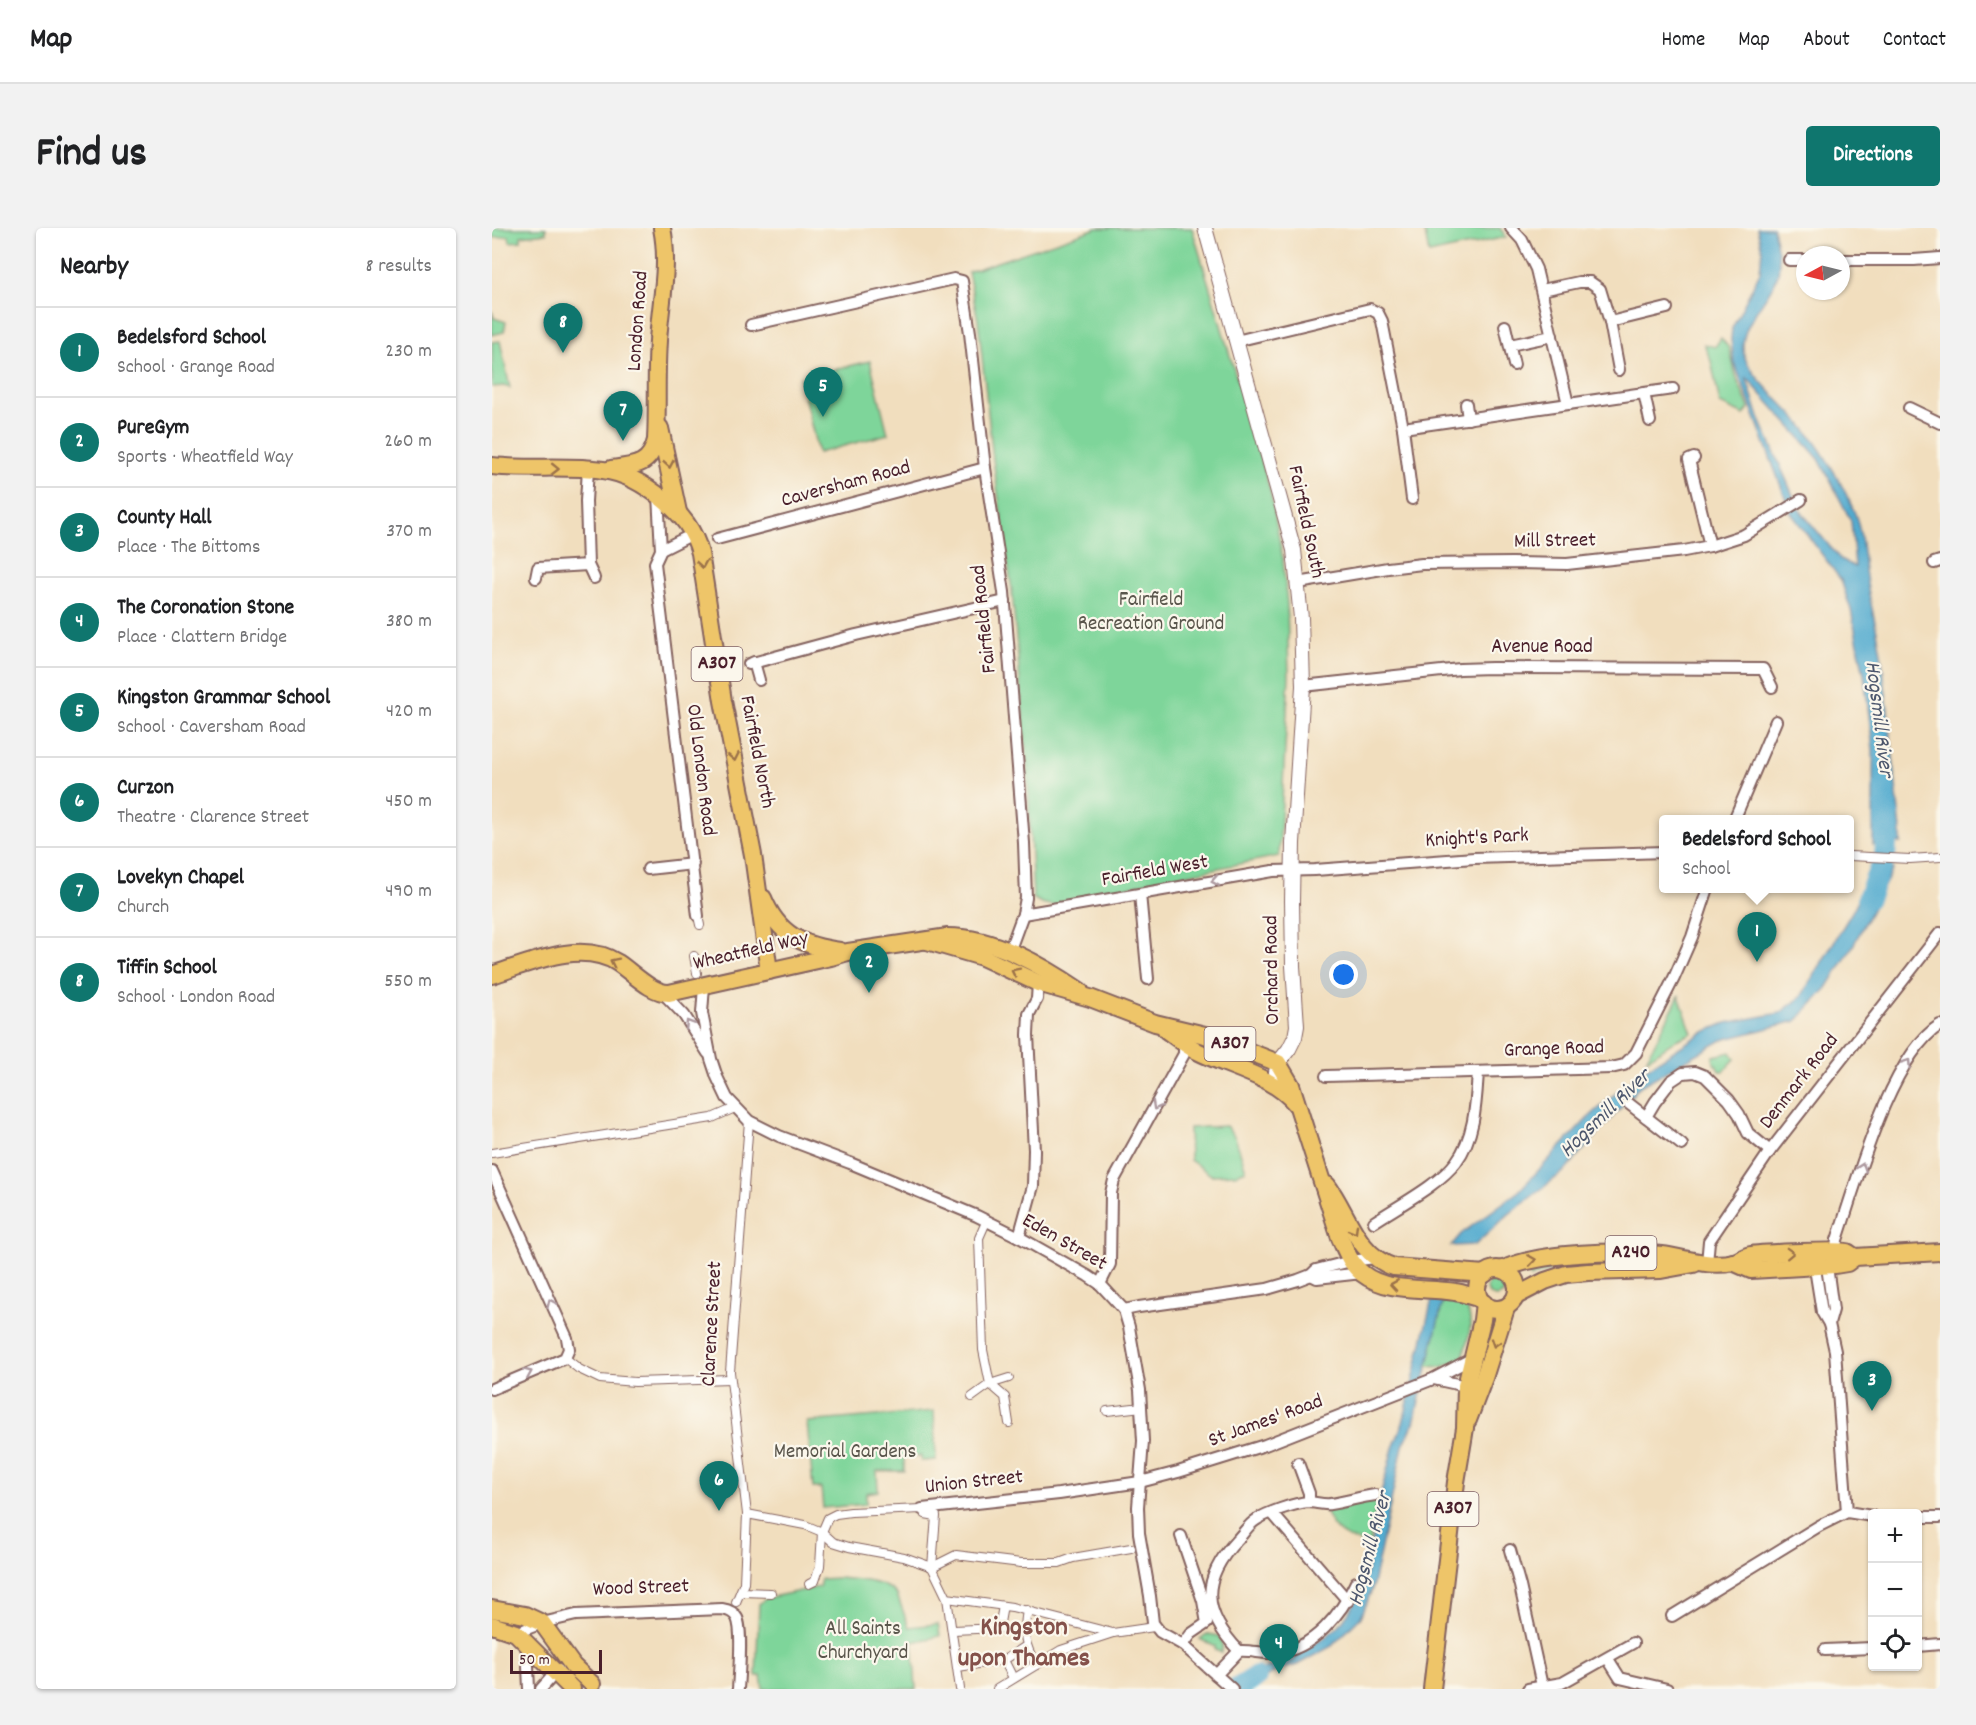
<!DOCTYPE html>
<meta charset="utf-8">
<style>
body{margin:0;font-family:Dekko,sans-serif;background:#f2f2f2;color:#202124}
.controls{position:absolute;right:18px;bottom:18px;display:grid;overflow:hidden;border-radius:6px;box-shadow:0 2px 4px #0004}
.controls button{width:54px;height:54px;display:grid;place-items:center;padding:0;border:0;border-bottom:2px solid #e0e0e0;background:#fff;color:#202124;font:30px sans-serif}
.compass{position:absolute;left:1304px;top:18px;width:54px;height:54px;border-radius:50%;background:#fff;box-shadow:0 2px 4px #0004;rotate:263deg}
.scale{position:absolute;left:18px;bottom:15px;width:92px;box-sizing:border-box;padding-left:6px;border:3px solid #4a1f2b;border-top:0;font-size:16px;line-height:21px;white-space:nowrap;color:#4a1f2b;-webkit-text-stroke:4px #fbf7ec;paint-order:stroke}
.you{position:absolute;left:852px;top:747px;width:21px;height:21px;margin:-15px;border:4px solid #fff;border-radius:50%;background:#1a73e8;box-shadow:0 0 0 9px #1a73e833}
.badge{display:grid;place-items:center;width:39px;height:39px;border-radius:50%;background:#0f766e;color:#fff;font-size:20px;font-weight:700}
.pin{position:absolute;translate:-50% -50px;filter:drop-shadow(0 2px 3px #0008)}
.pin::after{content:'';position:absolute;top:32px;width:21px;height:18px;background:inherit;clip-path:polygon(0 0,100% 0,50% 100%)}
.popup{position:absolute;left:1167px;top:587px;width:195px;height:78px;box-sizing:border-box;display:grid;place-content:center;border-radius:6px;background:#fff;filter:drop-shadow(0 2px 4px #0005);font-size:20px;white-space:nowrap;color:#757577}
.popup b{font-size:22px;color:#202124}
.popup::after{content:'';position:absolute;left:50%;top:100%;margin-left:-12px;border:12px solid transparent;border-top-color:#fff}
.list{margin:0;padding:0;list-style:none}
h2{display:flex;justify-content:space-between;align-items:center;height:78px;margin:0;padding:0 24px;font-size:26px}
h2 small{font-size:20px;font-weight:400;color:#757577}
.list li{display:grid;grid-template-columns:39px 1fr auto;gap:18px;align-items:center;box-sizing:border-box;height:90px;padding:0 24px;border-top:2px solid #e0e0e0}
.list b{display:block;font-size:22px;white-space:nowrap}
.list p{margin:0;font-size:20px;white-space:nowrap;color:#757577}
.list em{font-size:20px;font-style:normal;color:#757577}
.icon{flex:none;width:33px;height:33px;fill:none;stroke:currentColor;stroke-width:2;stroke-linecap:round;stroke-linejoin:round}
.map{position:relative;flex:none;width:1448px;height:1461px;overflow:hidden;border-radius:6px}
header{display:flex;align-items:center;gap:36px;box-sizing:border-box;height:84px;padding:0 30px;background:#fff;border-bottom:2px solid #e0e0e0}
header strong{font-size:28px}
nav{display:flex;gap:33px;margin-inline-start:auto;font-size:21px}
.intro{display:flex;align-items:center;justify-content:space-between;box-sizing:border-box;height:144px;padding:0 36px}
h1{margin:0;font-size:42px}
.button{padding:15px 27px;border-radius:6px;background:#0f766e;color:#fff;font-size:21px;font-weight:700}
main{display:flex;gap:36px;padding:0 36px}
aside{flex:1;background:#fff;border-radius:6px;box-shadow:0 2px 4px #0004}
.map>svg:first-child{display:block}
.green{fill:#7ed59a;stroke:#647a62;stroke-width:1.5}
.water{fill:#52abcf;stroke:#4e657d;stroke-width:1.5;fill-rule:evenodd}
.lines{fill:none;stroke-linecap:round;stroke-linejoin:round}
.river{stroke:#52abcf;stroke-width:22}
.pedestrian-casing{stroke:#84625e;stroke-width:10}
.minor-casing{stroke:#84625e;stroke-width:14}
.tertiary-casing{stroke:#84625e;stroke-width:16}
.primary-casing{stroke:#84625e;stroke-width:20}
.pedestrian{stroke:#fff;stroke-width:8}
.minor{stroke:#fff;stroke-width:10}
.tertiary{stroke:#fff;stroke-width:14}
.primary{stroke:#eec569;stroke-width:16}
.oneway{stroke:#9c724a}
.oneway2{stroke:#ae9aa0}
.labels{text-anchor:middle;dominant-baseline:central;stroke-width:4.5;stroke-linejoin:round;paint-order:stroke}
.shield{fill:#fbf7ec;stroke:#7f6065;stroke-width:1.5}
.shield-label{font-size:20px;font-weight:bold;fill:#4a1f2b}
.street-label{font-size:21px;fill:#4a1f2b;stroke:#fbf7ec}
.park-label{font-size:21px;fill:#5a564c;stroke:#fbf7ec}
.water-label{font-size:22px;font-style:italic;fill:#4d576d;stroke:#fbf7ec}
.district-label{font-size:27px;font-weight:bold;fill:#84514a;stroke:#fbf7ec}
</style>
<header>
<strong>Map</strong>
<nav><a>Home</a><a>Map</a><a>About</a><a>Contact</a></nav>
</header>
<div class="intro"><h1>Find us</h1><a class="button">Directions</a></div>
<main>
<aside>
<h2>Nearby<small>8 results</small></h2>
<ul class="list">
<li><span class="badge">1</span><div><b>Bedelsford School</b><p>School · Grange Road</p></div><em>230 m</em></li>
<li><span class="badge">2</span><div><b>PureGym</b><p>Sports · Wheatfield Way</p></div><em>260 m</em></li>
<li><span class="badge">3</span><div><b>County Hall</b><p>Place · The Bittoms</p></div><em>370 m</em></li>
<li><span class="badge">4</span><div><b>The Coronation Stone</b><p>Place · Clattern Bridge</p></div><em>380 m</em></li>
<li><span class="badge">5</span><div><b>Kingston Grammar School</b><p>School · Caversham Road</p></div><em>420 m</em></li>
<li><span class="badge">6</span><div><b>Curzon</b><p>Theatre · Clarence Street</p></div><em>450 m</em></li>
<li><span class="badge">7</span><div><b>Lovekyn Chapel</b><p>Church</p></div><em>490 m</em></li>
<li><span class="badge">8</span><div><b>Tiffin School</b><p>School · London Road</p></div><em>550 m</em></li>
</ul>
</aside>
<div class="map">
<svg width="1448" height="1461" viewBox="0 0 1448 1461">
<rect width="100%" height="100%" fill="#fbf7ec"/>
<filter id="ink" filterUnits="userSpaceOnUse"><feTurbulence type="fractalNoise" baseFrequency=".0167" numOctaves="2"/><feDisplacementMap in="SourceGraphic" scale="12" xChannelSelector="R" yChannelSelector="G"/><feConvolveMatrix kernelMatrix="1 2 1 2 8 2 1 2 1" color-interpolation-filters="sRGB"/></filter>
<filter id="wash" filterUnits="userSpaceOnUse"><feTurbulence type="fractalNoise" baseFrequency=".008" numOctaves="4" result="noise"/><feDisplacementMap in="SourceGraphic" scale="24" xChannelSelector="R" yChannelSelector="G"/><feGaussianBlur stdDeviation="1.35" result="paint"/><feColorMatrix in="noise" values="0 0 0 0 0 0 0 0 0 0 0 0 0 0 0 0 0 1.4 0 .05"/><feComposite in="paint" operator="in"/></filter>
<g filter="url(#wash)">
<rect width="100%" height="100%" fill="#f1debe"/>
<!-- green -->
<g class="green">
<polygon points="0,0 54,0 54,5 29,8 29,13 18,14 17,8 0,10"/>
<polygon points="605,0 700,0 778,262 791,331 795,376 797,448 787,628 657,654 562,678 549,675 541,670 535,535 520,363 501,231 486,92 476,44"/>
<polygon points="932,0 1008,0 1014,9 937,26"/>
<polygon points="0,83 2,90 14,94 12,104 0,107"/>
<polygon points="1229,110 1237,120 1245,151 1257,180 1252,187 1228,176 1219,133 1212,116 1223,119"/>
<polygon points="8,113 18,160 12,158 0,159 0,114"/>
<polygon points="378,133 396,206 326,225 308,150"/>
<polygon points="1187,768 1200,805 1184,812 1154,832"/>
<polygon points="1239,824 1243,831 1232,843 1227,843 1221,831 1222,828"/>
<polygon points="734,898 743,909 754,942 744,946 719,947 698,932 697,900"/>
<path d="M1108,1033V1037C1081,1038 1064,1040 1038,1050L1035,1043C1058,1033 1083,1034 1108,1033Z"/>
<circle cx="1004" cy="1060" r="9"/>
<path d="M951,1073L972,1075C984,1093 976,1111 970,1131L950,1139L935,1138Z"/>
<polygon points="442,1183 444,1232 429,1233 429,1228 412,1228 412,1243 385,1243 386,1263 374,1265 374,1276 331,1280 329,1260 321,1260 315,1194"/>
<path d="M885,1271L877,1316C851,1310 843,1306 832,1281Z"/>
<path d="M345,1350C363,1352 393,1352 405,1367L417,1399L446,1396L448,1408L421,1414L424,1461H271L269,1448H264L267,1376L275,1370L327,1359L329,1351Z"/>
<path d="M717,1406L727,1408L730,1416V1425L723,1422V1418C718,1414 713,1415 708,1411Z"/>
</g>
<!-- water -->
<g class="water">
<path d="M1265,0H1281C1284,16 1290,33 1285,49C1276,74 1245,98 1252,127C1258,148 1295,179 1310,197C1329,220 1345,247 1358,274C1371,300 1370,322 1374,349C1378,375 1385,400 1389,425C1397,484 1402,543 1409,602V615L1381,617V522L1372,446L1359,382L1349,352L1299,285L1242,134L1239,112L1240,100L1268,44L1270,22ZM1254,149L1327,231L1359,293L1363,339L1348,331L1307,281L1267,189Z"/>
<polygon points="1382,641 1401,641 1361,718 1335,760 1304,793 1230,812 1148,858 1074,942 1017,986 983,1017 959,1018 969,1006 1027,963 1095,891 1144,847 1210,805 1234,795 1288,785 1309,769 1360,684"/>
<polygon points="940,1071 951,1073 922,1195 911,1218 880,1361 869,1389 840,1418 805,1437 787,1442 762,1455 753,1449 779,1438 802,1431 808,1424 829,1412 846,1399 864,1374 875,1343 887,1272 901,1220 911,1195"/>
</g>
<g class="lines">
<!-- river -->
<g class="river">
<polyline points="1376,670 1393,628 1396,587"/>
<polyline points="745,1461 764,1449"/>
</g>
</g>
</g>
<g filter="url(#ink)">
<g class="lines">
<defs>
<g id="pedestrian">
<polyline points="1358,628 1418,631 1448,629"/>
<polyline points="206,688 208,697"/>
<polyline points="202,728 205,745"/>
<polyline points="0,925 220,890 243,880"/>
<polyline points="494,994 487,1010 491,1122 498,1156 513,1169 517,1195"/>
<polyline points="73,1130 87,1141 108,1151 119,1152 143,1154 238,1151"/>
<polyline points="480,1169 498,1156 517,1150"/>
<polyline points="615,1183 650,1179"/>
<polyline points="255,1286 313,1297 330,1304 341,1314 357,1319 412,1329 440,1339 455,1370 520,1379 621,1405"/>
<polyline points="440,1339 464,1327 529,1335 567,1335 581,1330 639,1320"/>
<polyline points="317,1356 323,1353 328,1338 330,1304 336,1290 344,1286 359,1284 430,1281 433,1286 444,1288 440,1339"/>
<polyline points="250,1364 279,1365"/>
<polyline points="455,1370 468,1461"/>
<polyline points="244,1374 252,1355 255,1286 238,1144 257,893"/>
<path d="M535,1382C531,1407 532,1415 544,1437"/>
<polyline points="507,1400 511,1378"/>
<polyline points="461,1402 507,1400 532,1404"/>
<polyline points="512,1432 521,1450"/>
<polyline points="466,1439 512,1432 534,1418"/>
<polyline points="505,1461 569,1422 621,1405 662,1399"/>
</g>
<g id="minor">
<polyline points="1019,0 1030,12 1044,41 1076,176"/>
<polyline points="1297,32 1313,32"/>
<polyline points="1349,32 1422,32 1448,30"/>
<polyline points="1050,62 1087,54 1098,54 1108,61 1118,94 1127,142"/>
<polyline points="1118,94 1175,80"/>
<polyline points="259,97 462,51 470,53 478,105 493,240 512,364 532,615 534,670 531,686 517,724"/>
<polyline points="1013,98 1022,137"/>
<polyline points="744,113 878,81 886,85 890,93 911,200 920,271"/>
<polyline points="1018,117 1060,108"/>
<polyline points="1152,165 1181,161"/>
<polyline points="974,176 976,191"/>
<polyline points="1417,180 1448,195"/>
<polyline points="911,200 1152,165 1158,193"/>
<polyline points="1202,230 1197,232 1218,318"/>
<polyline points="166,267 169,322"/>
<polyline points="201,306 169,322 163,335 206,688"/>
<polyline points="225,311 493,240"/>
<polyline points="1442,335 1448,333"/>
<polyline points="96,337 102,350"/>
<polyline points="44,350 46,340 96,337 94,273 96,241"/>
<polyline points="806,355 896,340 930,336 1020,335 1075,336 1192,323 1218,318 1252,307 1309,272"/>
<polyline points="262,434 267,452"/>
<polyline points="257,436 364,407 513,373"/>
<polyline points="811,458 968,441 1000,440 1271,441 1280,459"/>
<polyline points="1242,592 1284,493"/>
<polyline points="156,641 201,636"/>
<polyline points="648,666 656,751"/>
<polyline points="531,686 781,643 823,642 982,630 1172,624"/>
<polyline points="212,758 210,785 219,831 225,849 235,870 257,893 287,908 358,935 485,988 527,1009 596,1048 608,1056 632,1082 637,1099 648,1162 651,1213 646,1279 647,1305 658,1368 661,1395 668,1404 691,1417 740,1461"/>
<polyline points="171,765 192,787 216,825"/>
<polyline points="834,848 1119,840 1132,837 1144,825 1182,750 1200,709 1216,660"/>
<polyline points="1136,875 1190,917"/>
<polyline points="1154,889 1163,874 1179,853 1191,845 1203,844 1213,848 1237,872 1247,886 1256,905 1278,923"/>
<polyline points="0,943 75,1110 77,1121 73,1130 0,1161"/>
<path d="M882,994C906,978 948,956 964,934C983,909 984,874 986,844"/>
<polyline points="527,1009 541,958 542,922 536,807 537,786 545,771 546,755"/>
<path d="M1343,1027L1345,1012C1364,956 1398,828 1448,797"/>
<polyline points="1334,1031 1341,1082 1337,1096"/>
<polyline points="1322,1034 1330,1084 1337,1096 1343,1123 1355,1284"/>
<polyline points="1215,1035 1217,1013 1278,923 1448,705"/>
<polyline points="819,1047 825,1050 870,1045"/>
<polyline points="608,1056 618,1036 619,965 622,952 692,826 692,813"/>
<polyline points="632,1082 647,1079 775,1061 806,1052 819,1047 824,1042 859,1033 883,1030"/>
<polyline points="942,1151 974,1158"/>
<polyline points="806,1235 817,1265 817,1274"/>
<polyline points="430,1281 567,1266 648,1254 686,1244 773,1217 941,1151 981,1130"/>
<polyline points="780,1285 856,1373"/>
<polyline points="1426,1289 1448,1289"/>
<polyline points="689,1308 711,1373 715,1395 699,1406 691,1417"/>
<polyline points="1018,1322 1028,1358 1050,1458"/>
<polyline points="1180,1388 1327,1298 1355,1284 1380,1288"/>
<path d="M24,1405L50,1395L84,1387L230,1381C237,1382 242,1384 245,1390C251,1402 247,1446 246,1461"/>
<polyline points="35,1416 37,1461"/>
<polyline points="1426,1418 1448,1416"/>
<polyline points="1333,1422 1380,1420"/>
<path d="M747,1423C710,1384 708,1352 745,1312C751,1306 757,1296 764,1292C774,1285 803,1275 816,1274C823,1274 831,1277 838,1276C853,1274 868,1269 883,1267"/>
<polyline points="1116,1431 1128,1450 1175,1461"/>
<path d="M724,1447L747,1423C759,1422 771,1426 784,1425C821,1422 850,1385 864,1354"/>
<polyline points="49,1461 66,1442"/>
<polyline points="1036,1461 1070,1455 1141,1415"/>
</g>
<polyline id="tertiary" points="713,0 802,322 809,390 811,458 801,615 800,673 801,738 805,798 803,809 797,821 786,835 784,844"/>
<g id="primary">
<polyline points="168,200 186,284"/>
<path d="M0,238C37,242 75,237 111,242C134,245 155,258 172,272C190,287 202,302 208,325L231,473L261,627L277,743"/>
<path d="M119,241C142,238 158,238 164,212C166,175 163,138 167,101C170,66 177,35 170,0"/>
<path d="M271,670C286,707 311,718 348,723"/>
<path d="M435,713L490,729L546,755L598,770L663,795L713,807L771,829L786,835L799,857L848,1010C854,1023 859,1037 871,1046C895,1065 934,1059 963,1064C971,1065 978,1068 986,1070"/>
<path d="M0,747C38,735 89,711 126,735C141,745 159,765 177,765L339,729L356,724L456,709C502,709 551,738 588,763"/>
<path d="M674,802C684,809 694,817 705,823C738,840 780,847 804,876"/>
<path d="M835,957C856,985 865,1028 902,1039L993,1046"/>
<polyline points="1241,1034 1259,1042 1293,1040 1343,1037 1355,1035 1363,1029 1448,1024"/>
<circle cx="1005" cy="1061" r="20"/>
<path d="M1012,1041C1048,1024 1130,1022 1170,1027C1194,1030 1218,1040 1242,1034C1248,1032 1253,1028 1259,1027C1267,1025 1350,1022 1355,1024C1358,1025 1360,1028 1363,1029"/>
<polyline points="1024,1068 1053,1053 1074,1046 1096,1044 1169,1042 1202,1036"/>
<polyline points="976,1192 992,1150 1014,1080"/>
<polyline points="0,1381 33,1387 50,1395 81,1438 100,1456"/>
<polyline points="0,1397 24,1405 80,1461"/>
<polyline points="940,1461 964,1254 973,1200 974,1158 990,1092 992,1075"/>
</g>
</defs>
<!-- pedestrian casing -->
<use href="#pedestrian" class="pedestrian-casing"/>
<!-- minor casing -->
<use href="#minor" class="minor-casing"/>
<!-- tertiary casing -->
<use href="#tertiary" class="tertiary-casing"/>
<!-- primary casing -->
<use href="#primary" class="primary-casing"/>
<!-- pedestrian -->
<use href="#pedestrian" class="pedestrian"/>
<!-- minor -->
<use href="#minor" class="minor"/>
<!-- tertiary -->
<use href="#tertiary" class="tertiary"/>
<!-- primary -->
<use href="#primary" class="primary"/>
</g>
<!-- one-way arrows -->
<defs><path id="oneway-chevron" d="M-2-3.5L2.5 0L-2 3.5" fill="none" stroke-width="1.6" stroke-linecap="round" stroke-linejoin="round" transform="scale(1.5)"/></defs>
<g class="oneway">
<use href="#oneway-chevron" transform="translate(177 236) rotate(80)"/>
<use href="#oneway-chevron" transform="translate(63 241) rotate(1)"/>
<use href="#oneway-chevron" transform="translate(210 336) rotate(81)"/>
<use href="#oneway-chevron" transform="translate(242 529) rotate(79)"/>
<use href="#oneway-chevron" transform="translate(122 734) rotate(-154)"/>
<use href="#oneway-chevron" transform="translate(523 744) rotate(-154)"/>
<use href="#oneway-chevron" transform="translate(862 1002) rotate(60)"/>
<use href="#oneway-chevron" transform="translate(1298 1025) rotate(-2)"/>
<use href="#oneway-chevron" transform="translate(1040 1032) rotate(-8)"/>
<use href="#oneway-chevron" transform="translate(902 1057) rotate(-171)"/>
<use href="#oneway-chevron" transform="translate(1003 1115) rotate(108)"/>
</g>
<g class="oneway2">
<use href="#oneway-chevron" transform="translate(723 653) rotate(170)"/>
<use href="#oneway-chevron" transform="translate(197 796) rotate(-122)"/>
<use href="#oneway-chevron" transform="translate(1415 835) rotate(-56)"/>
<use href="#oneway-chevron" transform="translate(664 878) rotate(119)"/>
<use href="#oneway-chevron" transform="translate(1370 939) rotate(-71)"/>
<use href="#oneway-chevron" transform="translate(59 1075) rotate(-114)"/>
<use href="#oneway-chevron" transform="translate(36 1145) rotate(-23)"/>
</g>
</g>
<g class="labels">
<!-- shield labels -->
<g class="shield">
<rect x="199.5" y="419" width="51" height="34" rx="4.5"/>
<rect x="712.5" y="799" width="51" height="34" rx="4.5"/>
<rect x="1113.5" y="1008" width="51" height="34" rx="4.5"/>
<rect x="935.5" y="1264" width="51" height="34" rx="4.5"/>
</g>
<g class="shield-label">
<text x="225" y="436">A307</text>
<text x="738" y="816">A307</text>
<text x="1139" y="1025">A240</text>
<text x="961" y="1281">A307</text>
</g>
<!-- street labels -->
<g class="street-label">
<text transform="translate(147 93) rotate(-86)">London Road</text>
<text transform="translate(354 257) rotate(-15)">Caversham Road</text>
<text transform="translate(813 294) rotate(78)">Fairfield South</text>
<text transform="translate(1063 314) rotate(-1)">Mill Street</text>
<text transform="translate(493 391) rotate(-96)">Fairfield Road</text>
<text x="1050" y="420">Avenue Road</text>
<text transform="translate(264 524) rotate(79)">Fairfield North</text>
<text transform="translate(208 542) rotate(83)">Old London Road</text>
<text transform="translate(985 611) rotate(-3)">Knight's Park</text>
<text transform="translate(663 644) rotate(-10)">Fairfield West</text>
<text transform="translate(259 724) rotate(-13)">Wheatfield Way</text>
<text transform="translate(781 742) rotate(-91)">Orchard Road</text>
<text transform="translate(1062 822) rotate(-2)">Grange Road</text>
<text transform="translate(1308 854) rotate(-52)">Denmark Road</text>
<text transform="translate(572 1015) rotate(30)">Eden Street</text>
<text transform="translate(221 1096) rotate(-87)">Clarence Street</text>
<text transform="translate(774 1194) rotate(-20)">St James' Road</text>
<text transform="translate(482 1255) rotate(-6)">Union Street</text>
<text transform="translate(149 1361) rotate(-2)">Wood Street</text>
</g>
<!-- park labels -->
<g class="park-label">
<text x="659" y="373">Fairfield<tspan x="659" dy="24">Recreation Ground</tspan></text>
<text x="353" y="1225">Memorial Gardens</text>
<text x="371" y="1402">All Saints<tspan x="371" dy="24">Churchyard</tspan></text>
</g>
<!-- water labels -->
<g class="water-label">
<text transform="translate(1386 491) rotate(83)">Hogsmill River</text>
<text transform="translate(1114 886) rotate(-44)">Hogsmill River</text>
<text transform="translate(879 1321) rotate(-75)">Hogsmill River</text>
</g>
<!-- district labels -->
<g class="district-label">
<text x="532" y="1400">Kingston<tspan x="532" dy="31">upon Thames</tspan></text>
</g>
</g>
</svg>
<div class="controls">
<button>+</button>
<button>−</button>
<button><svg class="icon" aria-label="locate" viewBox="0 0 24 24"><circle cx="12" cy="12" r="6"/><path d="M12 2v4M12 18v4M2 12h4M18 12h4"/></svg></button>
</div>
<svg class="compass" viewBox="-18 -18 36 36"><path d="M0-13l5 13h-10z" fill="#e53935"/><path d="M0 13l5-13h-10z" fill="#757577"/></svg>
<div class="scale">50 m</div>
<div class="you"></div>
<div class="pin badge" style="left:1265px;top:734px">1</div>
<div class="popup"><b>Bedelsford School</b>School</div>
<div class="pin badge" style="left:377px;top:765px">2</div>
<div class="pin badge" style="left:1380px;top:1183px">3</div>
<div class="pin badge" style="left:787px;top:1446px">4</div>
<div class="pin badge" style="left:331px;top:189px">5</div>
<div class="pin badge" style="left:227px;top:1283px">6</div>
<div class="pin badge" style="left:131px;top:213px">7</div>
<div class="pin badge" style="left:71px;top:125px">8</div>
</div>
</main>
